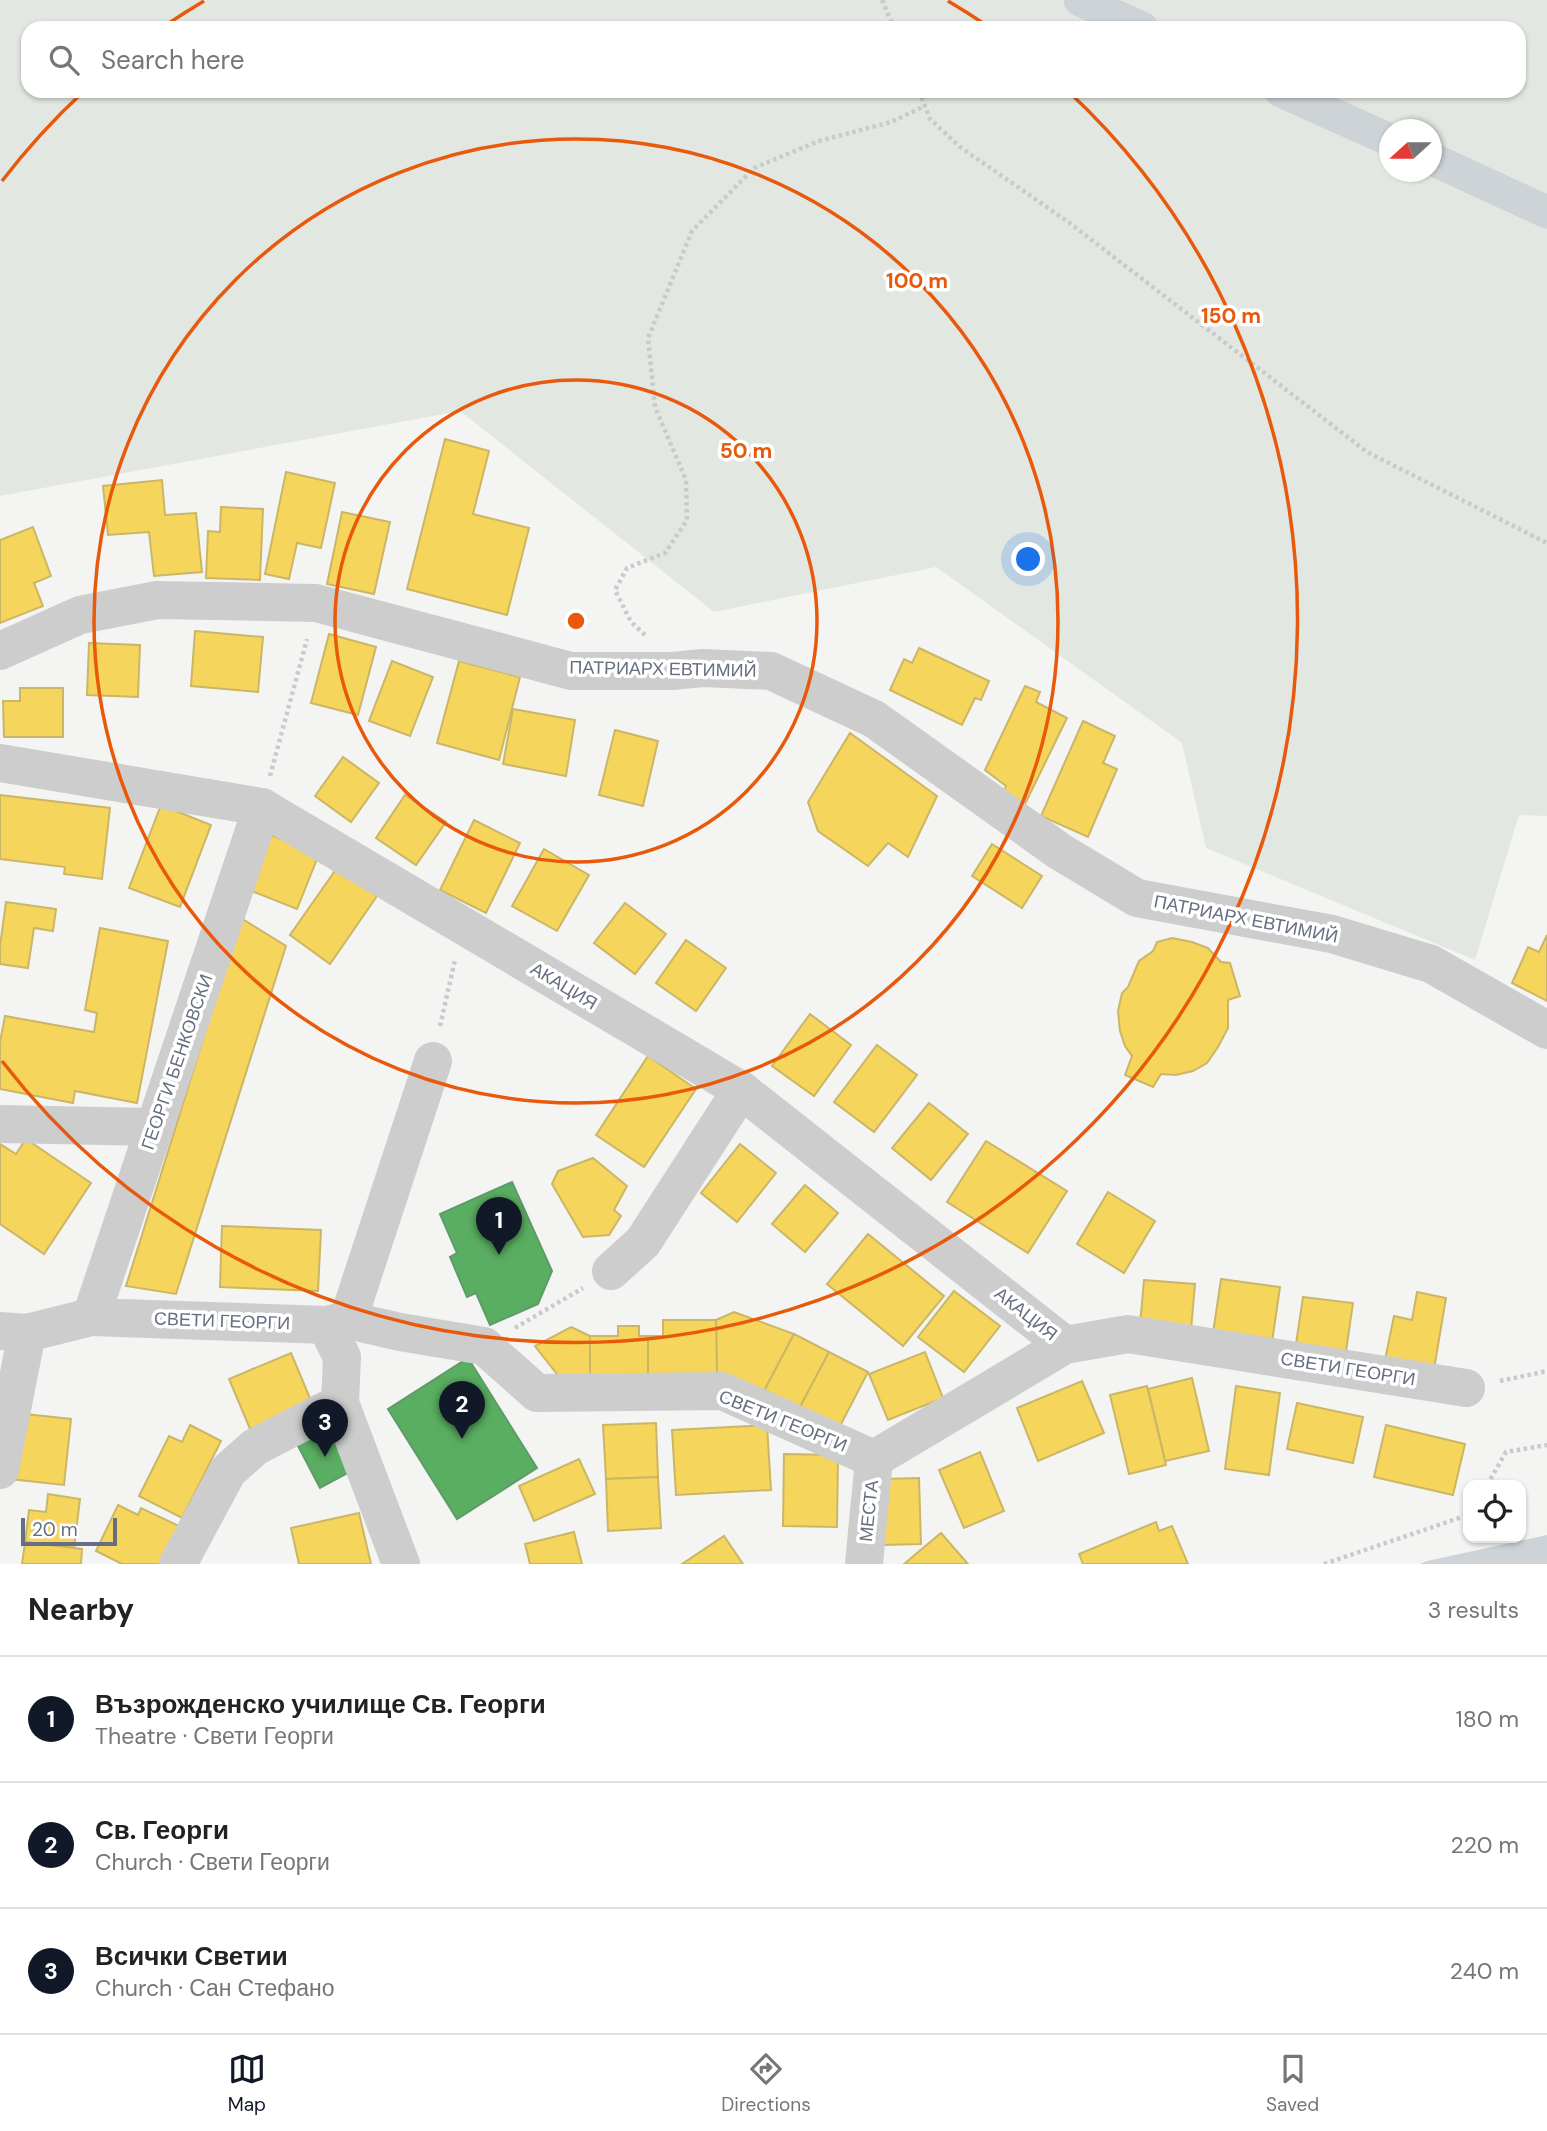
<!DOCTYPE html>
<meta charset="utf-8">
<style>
body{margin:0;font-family:"DM Sans",sans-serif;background:#f6f6f6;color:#222}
.controls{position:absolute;right:21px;bottom:21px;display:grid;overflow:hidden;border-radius:14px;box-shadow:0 2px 5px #0004}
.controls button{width:63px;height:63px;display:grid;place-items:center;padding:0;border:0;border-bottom:2px solid #e0e0e0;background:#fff;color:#222;font:35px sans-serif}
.compass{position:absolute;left:1379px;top:119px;width:63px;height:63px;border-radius:50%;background:#fff;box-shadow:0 2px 5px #0004;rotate:249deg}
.scale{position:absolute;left:21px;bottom:18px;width:96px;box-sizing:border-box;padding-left:7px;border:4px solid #666e82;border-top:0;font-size:19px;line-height:24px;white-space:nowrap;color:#666e82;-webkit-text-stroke:5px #fff;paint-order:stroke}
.you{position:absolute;left:1029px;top:560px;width:24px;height:24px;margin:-18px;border:5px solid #fff;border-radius:50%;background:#1a73e8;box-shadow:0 0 0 10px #1a73e833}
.badge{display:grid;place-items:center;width:46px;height:46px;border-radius:50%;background:#111827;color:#fff;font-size:23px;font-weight:700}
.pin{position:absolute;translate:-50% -58px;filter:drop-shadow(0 2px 4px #0008)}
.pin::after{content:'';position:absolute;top:37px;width:24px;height:21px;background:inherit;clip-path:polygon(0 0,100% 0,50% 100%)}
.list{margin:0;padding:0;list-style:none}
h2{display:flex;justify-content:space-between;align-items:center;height:91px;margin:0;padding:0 28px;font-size:30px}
h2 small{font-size:23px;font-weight:400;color:#767676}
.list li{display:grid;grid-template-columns:46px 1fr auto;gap:21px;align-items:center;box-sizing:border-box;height:126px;padding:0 28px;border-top:2px solid #e0e0e0}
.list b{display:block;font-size:26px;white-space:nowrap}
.list p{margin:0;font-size:23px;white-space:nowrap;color:#767676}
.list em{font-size:23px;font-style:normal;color:#767676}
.icon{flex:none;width:38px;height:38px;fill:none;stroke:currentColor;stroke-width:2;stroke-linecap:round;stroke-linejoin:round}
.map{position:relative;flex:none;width:1547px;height:1564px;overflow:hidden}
.search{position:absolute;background:#fff;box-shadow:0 2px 5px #0004;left:21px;right:21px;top:21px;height:77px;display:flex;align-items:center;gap:18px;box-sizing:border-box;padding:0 24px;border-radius:21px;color:#767676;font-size:26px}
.sheet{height:469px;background:#fff}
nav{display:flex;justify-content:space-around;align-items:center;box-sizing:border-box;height:98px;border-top:2px solid #e0e0e0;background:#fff;font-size:19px;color:#767676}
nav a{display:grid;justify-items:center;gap:4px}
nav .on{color:#111827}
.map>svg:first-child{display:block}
.green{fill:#e3e7e2;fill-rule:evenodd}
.water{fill:#ced3d8}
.homes{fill:#f6d55c;stroke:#cbb667;stroke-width:2}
.public{fill:#5aae61;stroke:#5e9b6b;stroke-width:2}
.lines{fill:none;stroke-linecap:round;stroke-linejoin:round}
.canal{stroke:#ced3d8;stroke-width:33}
.path{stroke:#cacacb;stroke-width:4.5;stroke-dasharray:3.5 3.5;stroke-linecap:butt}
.minor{stroke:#cdcdce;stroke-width:38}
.ring{fill:none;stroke:#e8590c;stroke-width:3.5}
.labels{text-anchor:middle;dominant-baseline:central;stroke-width:7;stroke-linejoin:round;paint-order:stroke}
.street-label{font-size:18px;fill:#666e82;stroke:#fff}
.centre{fill:#e8590c;stroke:#fff;stroke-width:3.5}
.ring-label{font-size:21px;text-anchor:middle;font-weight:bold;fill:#e8590c;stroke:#fff;stroke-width:7;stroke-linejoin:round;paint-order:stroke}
</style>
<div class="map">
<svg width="1547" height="1564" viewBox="0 0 1547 1564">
<rect width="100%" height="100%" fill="#f4f5f3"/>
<!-- green -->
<path class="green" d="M0,0H1547V816L1519,815L1475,960L1206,848L1182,743L936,567L714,612L460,411L0,496ZM28,28H1519V91H28ZM1390,130H1432V172H1390Z"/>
<!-- water -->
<polygon class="water" points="1547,1535 1547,1564 1420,1564 1427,1561"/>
<!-- homes -->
<g class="homes">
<polygon points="445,439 489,451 473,514 529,528 507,615 407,589"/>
<polygon points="286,472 335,483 321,548 297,543 289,579 265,574"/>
<polygon points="162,480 165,515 196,513 202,572 154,576 149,532 108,535 103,486"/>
<polygon points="221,507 263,509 260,580 206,578 208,531 220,532"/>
<polygon points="342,512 390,522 374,594 327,584"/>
<polygon points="33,527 51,576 34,583 43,606 0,623 0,540"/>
<polygon points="195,631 263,637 258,692 191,686"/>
<polygon points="329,634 376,647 358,715 311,703"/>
<polygon points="89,643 140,645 138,697 87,695"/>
<polygon points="919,648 989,681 981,700 975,698 962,725 890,690 904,659 912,663"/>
<polygon points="392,661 433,677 410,736 369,721"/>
<polygon points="459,661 520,677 499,760 437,743"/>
<polygon points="1025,686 1040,692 1036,702 1067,718 1025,804 1004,791 1006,786 985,770"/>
<polygon points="20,688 63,688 63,737 4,737 3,701 20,701"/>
<polygon points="513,709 575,720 566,776 503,764"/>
<polygon points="1083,721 1115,736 1103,763 1117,769 1088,837 1041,816"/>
<polygon points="615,730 658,741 643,806 599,795"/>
<polygon points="850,733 937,796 908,857 888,843 868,866 818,831 808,802"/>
<polygon points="343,757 379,783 351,822 315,796"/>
<polygon points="0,795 110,808 102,879 64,874 65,867 0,859"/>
<polygon points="405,795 446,822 416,865 376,838"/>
<polygon points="161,805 211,825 180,907 129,888"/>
<polygon points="474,820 520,843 486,913 440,890"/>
<polygon points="271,835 319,854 297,909 249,890"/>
<polygon points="992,844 1042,876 1022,908 972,876"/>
<polygon points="544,849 589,875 557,931 512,906"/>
<polygon points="337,868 377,896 330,964 290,935"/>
<polygon points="6,902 56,909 53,931 34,928 28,968 0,964 0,946"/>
<polygon points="625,903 666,934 635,974 594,943"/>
<polygon points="241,918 286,946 176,1294 126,1286"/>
<polygon points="100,928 168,941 137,1103 75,1091 73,1103 0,1089 0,1042 5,1016 94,1032 97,1013 85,1010"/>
<polygon points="1547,935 1547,1001 1512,983 1528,947 1539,952"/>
<polygon points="1172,938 1192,942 1208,948 1221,962 1230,963 1240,996 1228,1000 1228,1028 1218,1047 1207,1063 1193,1071 1176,1075 1161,1074 1153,1087 1125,1075 1132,1056 1125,1046 1120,1031 1118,1011 1122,993 1128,987 1139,961 1153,951 1157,942"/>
<polygon points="686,940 726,968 696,1011 656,983"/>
<polygon points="810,1014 851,1045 814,1096 772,1066"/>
<polygon points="877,1045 917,1075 874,1132 834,1102"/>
<polygon points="648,1056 696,1089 644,1167 596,1135"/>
<polygon points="929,1103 968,1134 931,1180 892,1148"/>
<polygon points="26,1139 91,1183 44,1254 0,1224 0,1144 16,1154"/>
<polygon points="986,1141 1067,1191 1028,1253 947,1202"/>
<polygon points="740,1144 776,1173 737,1222 701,1193"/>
<polygon points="593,1158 627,1186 614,1210 621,1216 609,1235 583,1237 552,1184 558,1171"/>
<polygon points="805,1185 838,1213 805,1252 772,1224"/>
<polygon points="1108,1192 1155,1221 1124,1273 1077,1244"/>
<polygon points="222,1226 321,1230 318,1291 220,1287"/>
<polygon points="868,1234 944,1296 903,1346 827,1284"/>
<polygon points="1221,1279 1280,1287 1272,1342 1213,1333"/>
<polygon points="1144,1280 1195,1284 1191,1330 1140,1325"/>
<polygon points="954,1291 1000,1326 964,1372 918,1337"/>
<polygon points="1417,1292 1446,1298 1434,1369 1385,1360 1394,1316 1412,1320"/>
<polygon points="1303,1297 1353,1303 1346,1351 1296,1344"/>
<polygon points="734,1312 794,1334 763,1393 717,1378 716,1320"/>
<polygon points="663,1320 716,1320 717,1378 648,1378 648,1336 663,1336"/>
<polygon points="618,1326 639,1326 639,1336 648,1336 648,1378 590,1378 590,1336 618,1336"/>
<polygon points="571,1327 590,1336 590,1378 560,1378 535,1346"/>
<polygon points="794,1334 829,1352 798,1411 763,1393"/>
<polygon points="829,1352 868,1372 837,1432 798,1411"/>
<polygon points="925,1352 943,1398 888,1420 869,1374"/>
<polygon points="291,1353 312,1403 250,1429 229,1379"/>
<polygon points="1192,1378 1209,1451 1165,1461 1148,1389"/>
<polygon points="1082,1381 1104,1433 1038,1461 1017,1408"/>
<polygon points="1147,1386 1166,1465 1129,1474 1110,1395"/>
<polygon points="1236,1386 1280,1393 1269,1475 1225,1469"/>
<polygon points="1297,1403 1363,1417 1353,1463 1287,1449"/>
<polygon points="16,1413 71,1419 64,1485 10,1479"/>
<polygon points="656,1423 658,1477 606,1479 603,1425"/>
<polygon points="190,1425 221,1441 182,1518 139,1496 169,1436 182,1442"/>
<polygon points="767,1425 771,1490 676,1495 672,1430"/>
<polygon points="1386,1425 1465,1444 1453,1495 1374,1477"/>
<polygon points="980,1452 1004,1511 964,1528 939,1470"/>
<polygon points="784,1454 838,1455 837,1527 783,1526"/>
<polygon points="579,1459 595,1494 534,1521 519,1486"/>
<polygon points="658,1477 661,1528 608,1531 606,1479"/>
<polygon points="919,1478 921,1544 882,1545 880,1479"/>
<polygon points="48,1494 80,1499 74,1548 25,1542 29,1510 46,1512"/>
<polygon points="118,1505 138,1515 141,1508 181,1527 163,1564 122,1564 96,1551"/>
<polygon points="359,1513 371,1564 299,1564 291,1528"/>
<polygon points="1156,1522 1159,1531 1172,1526 1188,1564 1083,1564 1079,1554"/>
<polygon points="574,1532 582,1564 530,1564 525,1544"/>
<polygon points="941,1533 968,1564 904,1564"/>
<polygon points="724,1536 743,1564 682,1564"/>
<polygon points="25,1542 82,1549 81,1564 22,1564"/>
</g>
<!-- public -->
<g class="public">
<polygon points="512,1182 552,1271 538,1304 490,1325 476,1293 467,1297 450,1257 457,1253 440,1214"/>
<polygon points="468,1358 537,1468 457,1519 388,1409"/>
<polygon points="330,1426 353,1470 320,1488 297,1444"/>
</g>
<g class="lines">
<!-- canal -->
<g class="canal">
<polyline points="1080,0 1142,28"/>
<polyline points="1281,91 1390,140"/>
<polyline points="1432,159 1547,212"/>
</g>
<!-- path -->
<g class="path">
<polyline points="882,0 894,28"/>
<polyline points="919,91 930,119 960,147 1067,221 1367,452 1547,543"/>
<polyline points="645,635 631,622 615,590 627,568 665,553 687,520 686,480 655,407 648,338 692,231 754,168 819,141 891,122 925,106"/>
<polyline points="270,776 307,639"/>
<polyline points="440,1026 455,960"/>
<polyline points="515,1328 583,1288"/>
<polyline points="1500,1381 1547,1371"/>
<polyline points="1487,1485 1506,1452 1547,1445"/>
<polyline points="1324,1564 1468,1515"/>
</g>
<!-- minor -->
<g class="minor">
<polyline points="0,651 80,615 157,600 316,603 571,671 672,671 703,668 771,671 874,719 1059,851 1137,898 1332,934 1431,964 1547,1030"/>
<polyline points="0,763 262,807 741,1090 1065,1345"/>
<polyline points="0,1124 155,1127"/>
<polyline points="611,1271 643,1242 741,1090"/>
<polyline points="91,1317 262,807"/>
<polyline points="348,1320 433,1061"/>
<polyline points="326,1325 342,1357 340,1403 401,1564"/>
<polyline points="0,1331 27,1333 91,1317 326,1325 348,1320 400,1332 484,1346 537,1393 722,1391 874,1459 1065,1345 1128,1334 1466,1388"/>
<polyline points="0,1470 27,1333"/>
<polyline points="178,1564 228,1471 255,1447 340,1403"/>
<polyline points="864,1564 874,1459"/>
</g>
</g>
<!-- distance rings -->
<g class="ring">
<circle cx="576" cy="621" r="241"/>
<circle cx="576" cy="621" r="482"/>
<path d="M2 181A723 723 0 0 1 83 92M166 25A723 723 0 0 1 204 1M948 1A723 723 0 0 1 986 25M1069 92A723 723 0 1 1 2 1061"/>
</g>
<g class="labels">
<!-- street labels -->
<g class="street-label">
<text transform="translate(663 669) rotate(1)">ПАТРИАРХ ЕВТИМИЙ</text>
<text transform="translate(1246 919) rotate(11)">ПАТРИАРХ ЕВТИМИЙ</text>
<text transform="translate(564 986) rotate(31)">АКАЦИЯ</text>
<text transform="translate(177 1062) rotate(-71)">ГЕОРГИ БЕНКОВСКИ</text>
<text transform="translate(1026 1314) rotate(38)">АКАЦИЯ</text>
<text transform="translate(222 1321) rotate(2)">СВЕТИ ГЕОРГИ</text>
<text transform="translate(1348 1369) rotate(9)">СВЕТИ ГЕОРГИ</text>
<text transform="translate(783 1421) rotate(22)">СВЕТИ ГЕОРГИ</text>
<text transform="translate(869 1511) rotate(-84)">МЕСТА</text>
</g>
</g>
<circle cx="576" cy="621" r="10" class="centre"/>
<g class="ring-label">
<text x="917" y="288">100 m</text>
<text x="1231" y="323">150 m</text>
<text x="746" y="458">50 m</text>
</g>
</svg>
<div class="controls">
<button><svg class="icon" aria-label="locate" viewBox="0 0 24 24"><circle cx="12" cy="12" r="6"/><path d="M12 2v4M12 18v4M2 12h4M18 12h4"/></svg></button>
</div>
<svg class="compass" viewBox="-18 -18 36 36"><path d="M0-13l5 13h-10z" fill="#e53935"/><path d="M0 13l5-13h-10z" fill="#767676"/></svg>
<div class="scale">20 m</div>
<div class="you"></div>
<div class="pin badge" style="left:499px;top:1255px">1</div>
<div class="pin badge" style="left:462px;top:1439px">2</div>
<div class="pin badge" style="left:325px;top:1457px">3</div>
<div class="search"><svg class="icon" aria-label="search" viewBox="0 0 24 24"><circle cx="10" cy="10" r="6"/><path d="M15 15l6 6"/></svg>Search here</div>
</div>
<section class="sheet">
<h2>Nearby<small>3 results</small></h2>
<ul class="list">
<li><span class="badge">1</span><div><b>Възрожденско училище Св. Георги</b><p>Theatre · Свети Георги</p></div><em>180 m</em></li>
<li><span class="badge">2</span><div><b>Св. Георги</b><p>Church · Свети Георги</p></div><em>220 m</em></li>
<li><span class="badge">3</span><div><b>Всички Светии</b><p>Church · Сан Стефано</p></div><em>240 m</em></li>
</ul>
</section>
<nav>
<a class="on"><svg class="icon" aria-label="map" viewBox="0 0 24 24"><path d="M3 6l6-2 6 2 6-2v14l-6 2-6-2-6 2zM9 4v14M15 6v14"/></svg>Map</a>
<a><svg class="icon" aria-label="directions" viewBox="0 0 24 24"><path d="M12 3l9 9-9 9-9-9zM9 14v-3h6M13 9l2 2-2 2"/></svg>Directions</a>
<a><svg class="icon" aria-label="saved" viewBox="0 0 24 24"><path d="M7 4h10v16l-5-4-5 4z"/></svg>Saved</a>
</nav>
